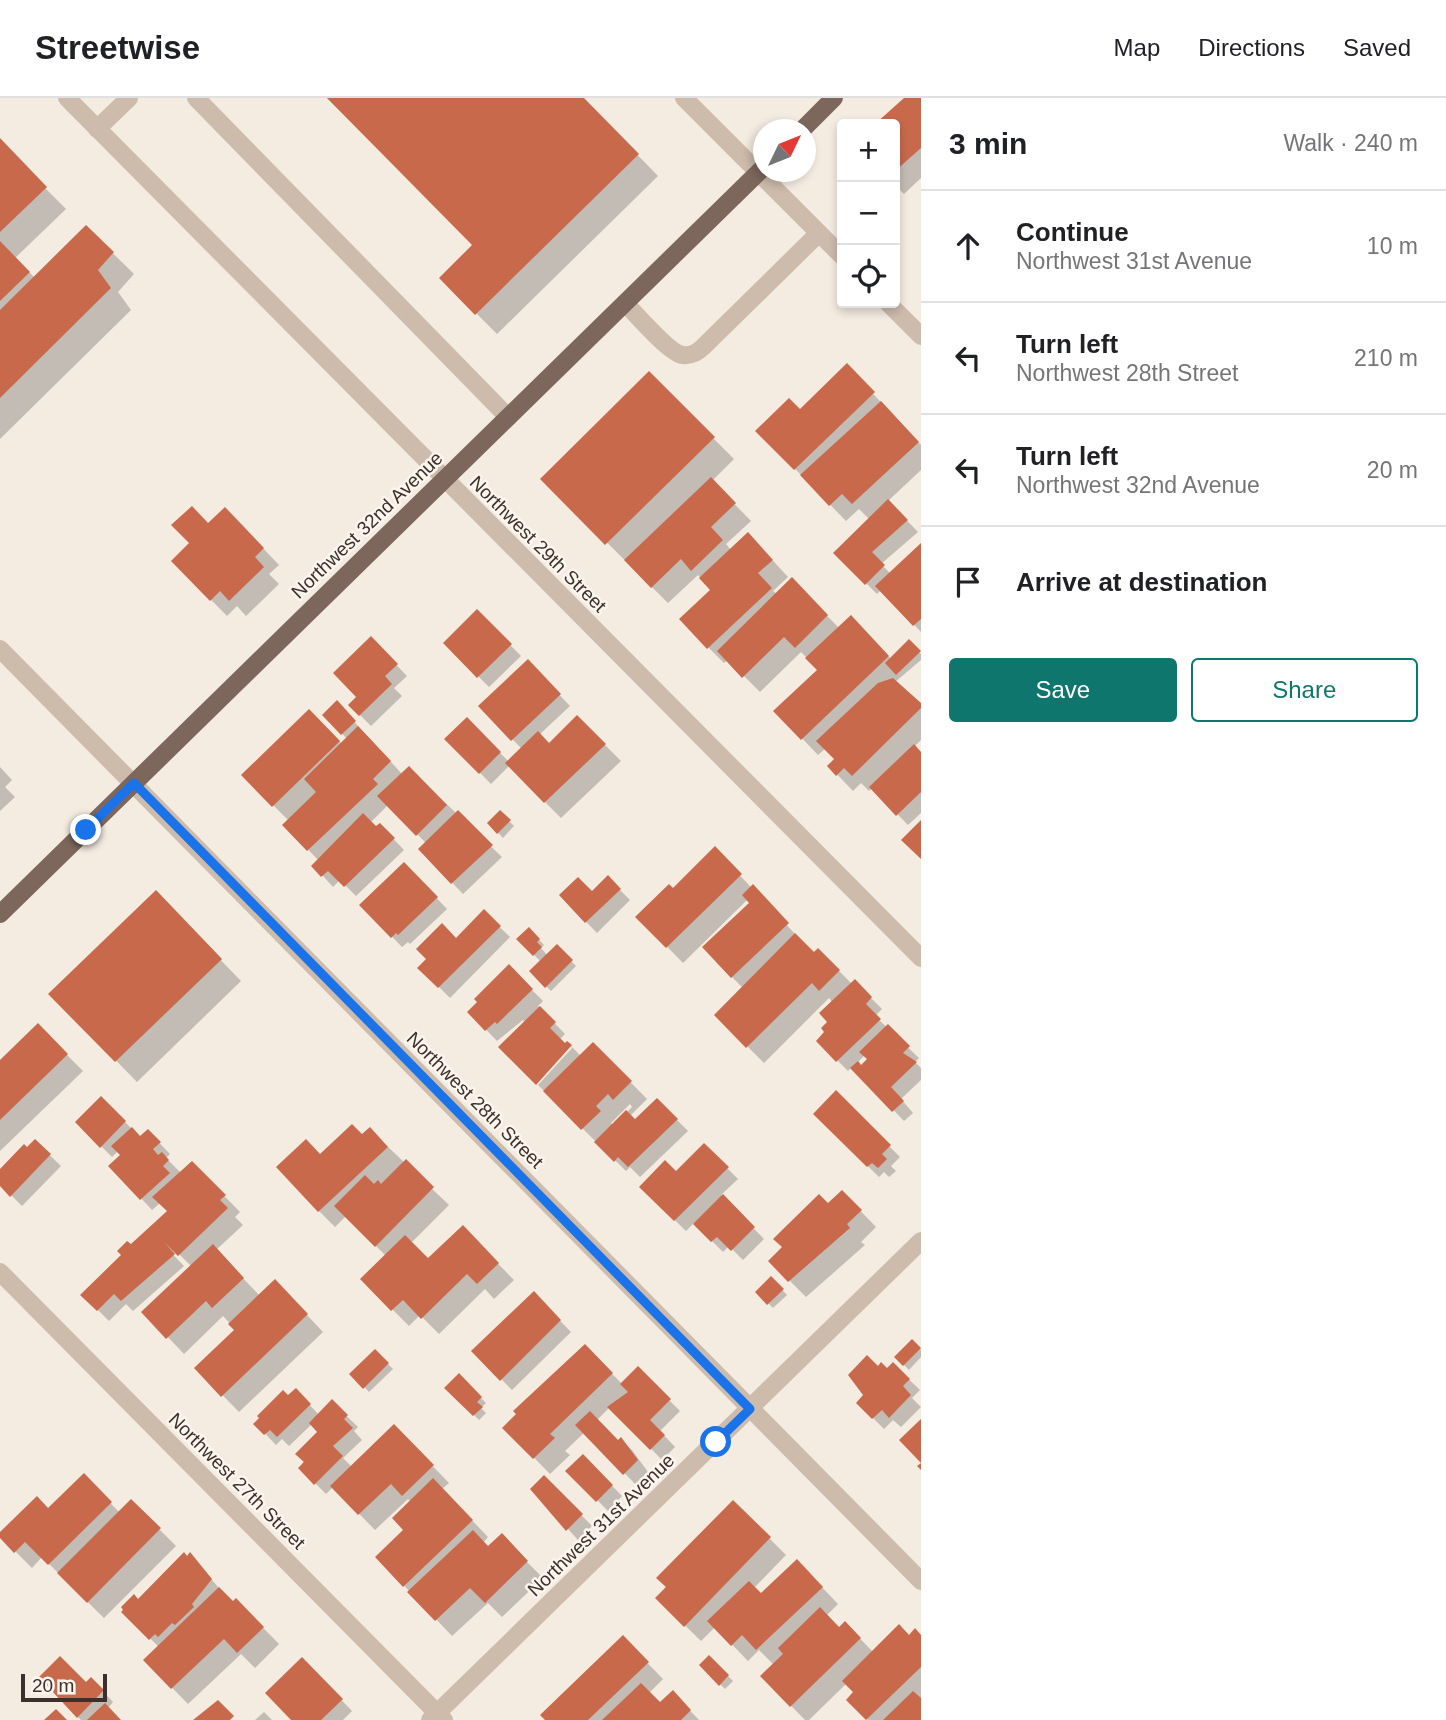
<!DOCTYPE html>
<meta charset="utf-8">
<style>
body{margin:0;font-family:Helvetica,sans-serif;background:#f6f6f6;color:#202124}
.controls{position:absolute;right:21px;top:21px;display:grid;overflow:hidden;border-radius:7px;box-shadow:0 4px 10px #0003}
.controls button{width:63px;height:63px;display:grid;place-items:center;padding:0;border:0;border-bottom:2px solid #e0e0e0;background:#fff;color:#202124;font:35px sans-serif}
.compass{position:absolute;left:753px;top:21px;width:63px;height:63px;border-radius:50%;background:#fff;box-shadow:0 4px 10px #0003;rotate:47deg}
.scale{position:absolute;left:21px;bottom:18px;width:86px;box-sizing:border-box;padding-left:7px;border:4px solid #3b302b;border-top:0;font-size:19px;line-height:24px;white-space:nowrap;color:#3b302b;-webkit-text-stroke:5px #fbf5ee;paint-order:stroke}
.stop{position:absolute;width:21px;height:21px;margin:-16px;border:5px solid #1a73e8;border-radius:50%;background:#fff}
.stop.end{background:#1a73e8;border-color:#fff;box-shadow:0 2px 7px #0008}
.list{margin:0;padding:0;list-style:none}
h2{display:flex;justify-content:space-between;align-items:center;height:91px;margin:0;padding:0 28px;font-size:30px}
h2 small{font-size:23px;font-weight:400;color:#757577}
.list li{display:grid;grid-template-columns:46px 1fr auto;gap:21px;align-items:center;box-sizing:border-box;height:112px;padding:0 28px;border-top:2px solid #e0e0e0}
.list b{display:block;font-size:26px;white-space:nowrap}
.list p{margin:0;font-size:23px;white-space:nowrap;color:#757577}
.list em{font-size:23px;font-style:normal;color:#757577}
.actions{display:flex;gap:14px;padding:21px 28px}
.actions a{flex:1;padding:16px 0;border:2px solid #0f766e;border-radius:7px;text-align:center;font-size:24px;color:#0f766e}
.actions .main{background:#0f766e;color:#fff}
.icon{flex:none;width:38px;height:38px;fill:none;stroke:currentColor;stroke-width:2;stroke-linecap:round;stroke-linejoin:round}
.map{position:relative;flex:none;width:921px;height:1622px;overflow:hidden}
header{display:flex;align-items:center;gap:42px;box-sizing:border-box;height:98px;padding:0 35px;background:#fff;border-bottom:2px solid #e0e0e0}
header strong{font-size:33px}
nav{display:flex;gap:38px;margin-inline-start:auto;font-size:24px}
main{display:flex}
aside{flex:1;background:#fff}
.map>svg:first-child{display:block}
.shadow{fill:#0003;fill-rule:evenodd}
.building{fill:#c8694b}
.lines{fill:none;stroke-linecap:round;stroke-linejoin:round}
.minor{stroke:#cdbbac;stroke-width:18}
.major{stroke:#7d675c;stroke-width:18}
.route{stroke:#1a73e8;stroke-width:9}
.labels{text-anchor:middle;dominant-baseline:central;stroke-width:5;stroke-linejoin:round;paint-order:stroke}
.street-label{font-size:19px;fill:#3b302b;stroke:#fbf5ee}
</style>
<header>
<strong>Streetwise</strong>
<nav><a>Map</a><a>Directions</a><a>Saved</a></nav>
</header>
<main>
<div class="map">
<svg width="921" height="1622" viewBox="0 0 921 1622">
<rect width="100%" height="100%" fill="#f4ebe1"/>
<!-- shadow -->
<g class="shadow">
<polygon points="327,0 582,0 658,78 497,236 441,180 474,147"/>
<polygon points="907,0 921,0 921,80 904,96 895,87 895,26 878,26"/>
<polygon points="0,45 66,111 15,160 35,180 86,129 134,176 118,194 131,212 0,341"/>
<polygon points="847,268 921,347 921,372 888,403 918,434 881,466 891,476 921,447 921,534 881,492 877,496 836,455 870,422 859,411 846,423 758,333 800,313"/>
<polygon points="649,276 734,361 712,383 751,423 726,446 731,452 764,453 788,479 773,493 777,496 792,482 839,530 867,535 891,561 909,544 921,556 921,562 895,584 921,608 921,642 914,649 921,656 921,715 908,727 872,690 869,693 861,685 853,693 829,668 836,661 826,650 818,657 776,613 819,572 801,554 760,594 728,562 724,565 708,549 712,492 698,477 668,505 543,381"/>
<polygon points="208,427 241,427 279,467 269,476 279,486 246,518 237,508 227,518 173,463"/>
<polygon points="477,513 521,558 489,589 445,545"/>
<polygon points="371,541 407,578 394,590 402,598 371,628 350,607 359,599"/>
<polygon points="528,564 570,608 539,637 549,647 577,619 621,663 561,720 509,668 491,686 447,641 467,621 509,664 522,651 481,609"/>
<polygon points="337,605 402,676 409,670 502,759 463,796 420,751 426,745 388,707 370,725 376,731 380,727 404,752 356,798 340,782 333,789 314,768 319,763 285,727 289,723 243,677 309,613 342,646 347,641 325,617"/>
<polygon points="0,669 12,682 5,689 15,699 0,713"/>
<polygon points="500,714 514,728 503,740 489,725"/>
<path d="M715,751L814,856L818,852L852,886L866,895L882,911L875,918L919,960L915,964L921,970V982L901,1001L913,1015L904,1023L852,969L848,973L818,943L827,935L830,924L833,905L829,900L764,965L716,917L743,890L732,879L752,805L748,801L683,865L638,819L673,792ZM865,957L869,962L861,969L857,965Z"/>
<polygon points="404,766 447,811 410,846 408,844 402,849 362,807"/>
<polygon points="608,780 630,802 597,835 561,798 592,795"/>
<polygon points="484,814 510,839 450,900 420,870 457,842"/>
<polygon points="176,816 241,883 137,984 51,896"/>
<polygon points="529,831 544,847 541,850 547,857 557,848 576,868 551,893 531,873 541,864 519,841"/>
<path d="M509,869L543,903L538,908L565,936L559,942L565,947L567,945L571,948L581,958L593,946L647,1001L630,1018L635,1023L657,1002L688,1033L640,1079L630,1069L626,1073L538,987L572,950L570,947L536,984L525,925L523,922L497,943L469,914ZM630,1006L632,1009L613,1028L611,1025Z"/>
<polygon points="38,928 83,973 0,1053 0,964"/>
<polygon points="836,995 900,1059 891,1068 896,1073 889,1079 884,1074 879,1079 815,1016"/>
<polygon points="101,1000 141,1040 148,1033 170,1056 166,1060 181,1075 192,1065 240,1114 235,1119 243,1127 216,1152 260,1198 291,1200 323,1234 239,1314 196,1270 236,1232 223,1218 184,1256 144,1214 191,1168 153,1130 169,1114 160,1105 152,1112 111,1068 122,1057 118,1053 112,1059 77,1024"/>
<polygon points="362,1038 386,1047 449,1107 411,1145 428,1162 463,1130 514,1182 494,1201 485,1191 439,1236 420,1217 409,1228 362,1181 386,1158 346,1118 335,1129 319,1113 321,1058"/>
<polygon points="35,1043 61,1068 22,1108 0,1086 0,1073"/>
<polygon points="704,1047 738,1081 721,1097 764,1141 743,1162 729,1148 723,1154 694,1125 686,1133 641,1089 676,1075"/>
<polygon points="842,1094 876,1129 861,1144 865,1147 806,1199 770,1163"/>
<polygon points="149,1132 184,1168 133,1213 126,1206 109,1223 83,1197"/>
<polygon points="771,1180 787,1197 773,1210 757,1194"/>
<polygon points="534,1196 571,1234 512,1292 474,1253"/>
<polygon points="912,1243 921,1252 921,1259 909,1272 896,1259"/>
<polygon points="585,1248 622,1286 638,1271 680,1313 660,1333 675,1349 662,1362 610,1309 597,1322 618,1345 621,1342 632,1352 648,1374 635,1386 585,1334 565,1353 570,1357 550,1376 505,1330"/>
<polygon points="375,1253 393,1271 369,1294 352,1276"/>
<polygon points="893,1266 920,1292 912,1300 921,1309 901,1329 893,1322 884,1331 858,1305"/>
<polygon points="459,1278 486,1305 481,1310 486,1315 479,1322 447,1290"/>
<polygon points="296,1292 319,1317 332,1304 358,1329 354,1333 362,1342 343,1360 352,1369 394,1328 449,1385 442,1391 488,1439 483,1445 489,1450 501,1438 543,1480 502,1519 488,1505 452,1538 377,1459 406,1432 411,1404 408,1401 375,1432 333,1389 326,1396 300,1370 320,1334 312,1326 289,1348 282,1341 276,1347 256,1326"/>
<polygon points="583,1358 622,1398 608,1413 568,1373"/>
<polygon points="84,1378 120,1415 131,1403 176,1448 104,1520 42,1459 32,1470 0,1438 49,1412"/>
<polygon points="544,1379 592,1428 578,1442 532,1391"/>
<polygon points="733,1404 786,1457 754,1490 761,1497 797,1463 838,1506 826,1518 839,1531 845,1525 873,1554 909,1539 921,1539 921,1622 868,1622 848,1602 856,1594 847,1585 809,1622 805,1622 762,1578 774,1567 759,1552 748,1563 715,1529 701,1543 657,1500"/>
<polygon points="190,1457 233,1506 236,1502 279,1546 255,1570 241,1556 188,1606 145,1562 159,1549 123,1514"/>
<polygon points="623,1540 663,1581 649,1595 660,1606 673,1595 699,1622 547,1622"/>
<polygon points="709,1559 733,1583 725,1591 701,1567"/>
<polygon points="302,1561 352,1613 343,1622 294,1622"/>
<polygon points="91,1581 113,1604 108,1610 120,1622 81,1622 61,1602"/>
<polygon points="264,1614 272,1622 255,1622"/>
</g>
<!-- building -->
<g class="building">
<polygon points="327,0 584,0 639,56 475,217 439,180 472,147"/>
<polygon points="904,0 921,0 921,50 895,73 895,26 875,26"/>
<polygon points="0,40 47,89 0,134"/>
<polygon points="86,127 114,154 98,172 111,190 0,300 0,212"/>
<polygon points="0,143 30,174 0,203"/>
<polygon points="847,265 875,294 794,372 755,333 789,300 800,311"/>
<polygon points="649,273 715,339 605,447 540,381"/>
<polygon points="881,303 919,344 852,406 842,396 829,408 800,377"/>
<polygon points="711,379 736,405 711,429 723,442 691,473 681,461 651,490 624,462"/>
<polygon points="888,401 908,422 872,454 885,467 865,487 833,455"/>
<polygon points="192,408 208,425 225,409 264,450 255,459 264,469 229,503 220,493 210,503 171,463 189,445 171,427"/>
<polygon points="748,434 773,462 758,475 772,490 707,551 679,521 710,492 699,480"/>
<polygon points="921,445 921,521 913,528 875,488"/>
<polygon points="792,479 828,517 795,550 784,539 742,580 717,553"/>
<polygon points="477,511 512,546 477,580 443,545"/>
<polygon points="851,517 889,558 801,642 773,613 817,572 805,560"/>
<polygon points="371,538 398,566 385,578 392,586 359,618 348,607 356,599 333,575"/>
<polygon points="909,541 921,553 896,577 885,565"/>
<polygon points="528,561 561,596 511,643 478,608"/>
<polygon points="893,580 921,605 921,610 852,678 844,670 836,678 827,668 834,661 816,643 878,585"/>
<polygon points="337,602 356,623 341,637 322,617"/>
<polygon points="309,611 340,643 272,709 241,677"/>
<polygon points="577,617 606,646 544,705 505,665 538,633 549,645"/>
<polygon points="467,619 501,654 479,676 444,641"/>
<polygon points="358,628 391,663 373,681 378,686 307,753 282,727 316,694 304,681"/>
<polygon points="914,646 921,654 921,694 896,718 869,689"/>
<polygon points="409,668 447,707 416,738 377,698"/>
<polygon points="458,712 493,747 451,786 418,751"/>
<polygon points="500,712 511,722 497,736 487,725"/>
<polygon points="363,715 376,728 380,725 395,740 344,789 328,773 321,779 311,768"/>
<polygon points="921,722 921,761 901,742"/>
<polygon points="715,748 742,776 666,850 635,819 669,786 673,790"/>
<polygon points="404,764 438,799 398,837 396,835 391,840 359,807"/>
<polygon points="608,777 621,791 585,825 559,797 578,779 592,793"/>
<polygon points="753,786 789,825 731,880 702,849 749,805 742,797"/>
<polygon points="156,792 222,861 115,964 48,896"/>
<polygon points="484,811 501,828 438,890 417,870 426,861 416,851 442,825 456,840"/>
<polygon points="529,829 540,841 537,844 542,849 533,858 516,841"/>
<polygon points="795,835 814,854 818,850 840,872 819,893 812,885 746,950 714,917"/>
<polygon points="557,846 573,862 545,890 529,873"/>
<polygon points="509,866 533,891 497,926 495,924 485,933 467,914 477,904 474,901"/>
<polygon points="855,881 872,899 866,906 881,921 836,964 816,943 824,934 821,930 827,924 819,915"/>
<polygon points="540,908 556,924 550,930 565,945 567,943 572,947 536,987 498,949"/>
<polygon points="38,925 68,956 0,1022 0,962"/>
<polygon points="888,926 910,948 903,955 917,964 891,989 904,1003 892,1014 850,970 858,963 861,967 867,961 859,954"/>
<polygon points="593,944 632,983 613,1002 608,996 596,1008 601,1013 581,1032 543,993"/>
<polygon points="836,992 891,1047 882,1056 887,1061 878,1070 872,1065 867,1069 813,1016"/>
<polygon points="101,998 126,1023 100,1050 75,1024"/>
<polygon points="657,1000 678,1021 628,1069 618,1059 614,1064 594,1044 626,1012 635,1021"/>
<polygon points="352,1026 362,1036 370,1029 388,1049 318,1114 276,1069 306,1041 320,1056"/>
<polygon points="132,1029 140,1038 148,1031 161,1044 153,1051 158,1057 162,1054 169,1062 163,1068 170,1075 140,1102 108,1068 120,1057 111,1048"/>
<polygon points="35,1041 51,1056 10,1099 0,1088 0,1071 24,1046 27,1049"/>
<polygon points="704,1045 729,1069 674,1123 639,1089 665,1062 676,1073"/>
<polygon points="406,1061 434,1089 375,1149 334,1108 365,1077 374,1086 378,1082 381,1086"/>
<polygon points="192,1063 226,1097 220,1102 228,1110 178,1158 164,1144 175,1156 121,1203 114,1196 97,1213 80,1197 121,1157 117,1153 127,1143 131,1146 167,1113 152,1099"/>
<polygon points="842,1092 862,1112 847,1126 850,1130 788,1184 768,1163 782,1149 773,1141 819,1096 828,1105"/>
<polygon points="723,1096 755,1129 731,1153 717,1139 711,1144 693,1126"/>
<polygon points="463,1127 499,1165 477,1186 467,1176 421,1221 403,1202 391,1213 360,1181 405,1137 428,1160"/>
<polygon points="213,1146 244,1180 212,1210 206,1203 166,1241 141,1214"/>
<polygon points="771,1178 784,1191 767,1207 755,1194"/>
<polygon points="275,1181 308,1216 221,1299 194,1270 234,1232 228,1226"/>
<polygon points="534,1193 561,1222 500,1283 471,1253"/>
<polygon points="912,1241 921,1250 903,1268 894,1259"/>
<polygon points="585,1246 613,1275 550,1336 555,1340 533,1361 502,1330 516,1316 513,1313"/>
<polygon points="375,1251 389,1265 363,1291 349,1276"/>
<polygon points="867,1257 878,1268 881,1264 887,1270 893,1264 910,1281 903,1288 911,1297 889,1320 882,1312 872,1321 856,1305 863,1297 848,1277"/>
<polygon points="638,1268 671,1301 650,1322 665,1337 650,1352 607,1309 628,1294 620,1286"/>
<polygon points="459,1275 482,1299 477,1304 483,1309 473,1318 444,1290"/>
<polygon points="296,1290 311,1306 277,1339 270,1332 264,1337 253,1326 259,1320 257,1318 283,1292 288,1297"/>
<polygon points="332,1301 348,1317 344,1321 353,1330 333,1348 343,1358 314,1387 298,1370 304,1364 295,1356 317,1334 309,1325"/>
<polygon points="590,1313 618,1342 621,1339 638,1362 623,1377 575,1327"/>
<polygon points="921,1321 921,1372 917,1368 921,1365 899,1342"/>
<polygon points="394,1326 434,1367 402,1398 391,1386 358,1417 330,1388"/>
<polygon points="583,1356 613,1387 596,1404 565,1373"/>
<polygon points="84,1375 112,1404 48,1467 25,1444 14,1455 0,1440 0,1434 37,1398 48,1410"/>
<polygon points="544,1377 583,1416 566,1433 530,1391"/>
<polygon points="433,1380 473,1422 403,1489 375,1459 403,1432 392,1420"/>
<polygon points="131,1401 161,1430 87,1505 57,1475"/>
<polygon points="733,1402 771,1439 684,1529 655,1500 666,1489 656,1480"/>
<polygon points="473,1432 488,1448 502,1435 528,1463 485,1505 470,1490 435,1523 407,1494"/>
<polygon points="184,1454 187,1458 190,1454 212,1481 192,1506 194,1509 175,1527 172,1525 158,1539 155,1536 149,1542 121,1514 123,1512 121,1509 134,1496 138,1501"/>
<polygon points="797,1461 823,1489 756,1552 742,1537 731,1548 707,1523 749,1483 761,1495"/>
<polygon points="219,1489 233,1503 236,1500 264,1529 237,1555 224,1541 171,1591 143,1562"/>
<polygon points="820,1509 839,1529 845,1523 861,1540 790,1609 760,1578 783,1556 778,1550"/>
<polygon points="899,1526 909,1537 915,1530 921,1537 921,1569 866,1622 846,1602 853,1594 842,1583"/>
<polygon points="623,1537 649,1564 588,1622 545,1622 540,1617"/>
<polygon points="709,1557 729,1577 719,1588 699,1567"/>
<polygon points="60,1558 86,1584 91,1579 104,1592 77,1620 39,1579"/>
<polygon points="302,1559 343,1601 321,1622 291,1622 265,1595"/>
<polygon points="641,1585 660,1604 673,1592 691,1612 681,1622 602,1622"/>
<polygon points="913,1593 921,1600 921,1622 883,1622"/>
<polygon points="218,1602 234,1618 230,1622 193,1622"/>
<polygon points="105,1605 121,1622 87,1622"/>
<polygon points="56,1611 67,1622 44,1622"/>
</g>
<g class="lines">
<!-- minor -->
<g class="minor">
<polyline points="67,0 921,860"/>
<polyline points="196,0 508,319"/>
<polyline points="684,0 842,158"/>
<polyline points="97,31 129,0"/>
<path d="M625,205C636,216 670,256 683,257C691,258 698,254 703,249L819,135"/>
<polyline points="888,205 921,238"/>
<polyline points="0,551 921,1483"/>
<polyline points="0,1174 444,1622"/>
<polyline points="430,1622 921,1143"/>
</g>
<!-- major -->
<g class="major">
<polyline points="802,32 834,0"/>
<polyline points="0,816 764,69"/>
</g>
</g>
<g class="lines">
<!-- route -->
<polyline class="route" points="86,732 134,685 750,1311 716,1344"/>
</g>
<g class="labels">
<!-- street labels -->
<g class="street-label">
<text transform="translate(367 427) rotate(-44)">Northwest 32nd Avenue</text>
<text transform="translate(538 446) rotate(45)">Northwest 29th Street</text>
<text transform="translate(475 1002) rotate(45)">Northwest 28th Street</text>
<text transform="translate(237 1383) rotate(45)">Northwest 27th Street</text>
<text transform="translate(601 1427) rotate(-44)">Northwest 31st Avenue</text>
</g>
</g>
</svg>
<div class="controls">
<button>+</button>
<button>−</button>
<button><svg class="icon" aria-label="locate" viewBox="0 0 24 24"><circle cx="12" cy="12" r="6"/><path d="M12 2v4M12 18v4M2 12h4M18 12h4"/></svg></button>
</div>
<svg class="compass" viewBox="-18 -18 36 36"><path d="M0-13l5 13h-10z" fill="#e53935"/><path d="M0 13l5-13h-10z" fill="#757577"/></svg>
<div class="scale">20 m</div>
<div class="stop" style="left:716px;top:1344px"></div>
<div class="stop end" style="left:86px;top:732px"></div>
</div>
<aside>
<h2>3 min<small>Walk · 240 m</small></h2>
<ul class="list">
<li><svg class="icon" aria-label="ahead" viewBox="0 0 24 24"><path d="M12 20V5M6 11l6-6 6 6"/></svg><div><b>Continue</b><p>Northwest 31st Avenue</p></div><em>10 m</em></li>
<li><svg class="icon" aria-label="left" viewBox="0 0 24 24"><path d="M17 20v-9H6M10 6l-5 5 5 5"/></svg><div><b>Turn left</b><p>Northwest 28th Street</p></div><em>210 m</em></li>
<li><svg class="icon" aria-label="left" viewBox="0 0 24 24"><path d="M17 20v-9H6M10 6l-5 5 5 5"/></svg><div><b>Turn left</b><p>Northwest 32nd Avenue</p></div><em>20 m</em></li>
<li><svg class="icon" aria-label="arrive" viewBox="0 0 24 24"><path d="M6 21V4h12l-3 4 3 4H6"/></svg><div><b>Arrive at destination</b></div></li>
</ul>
<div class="actions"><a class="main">Save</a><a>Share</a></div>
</aside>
</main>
